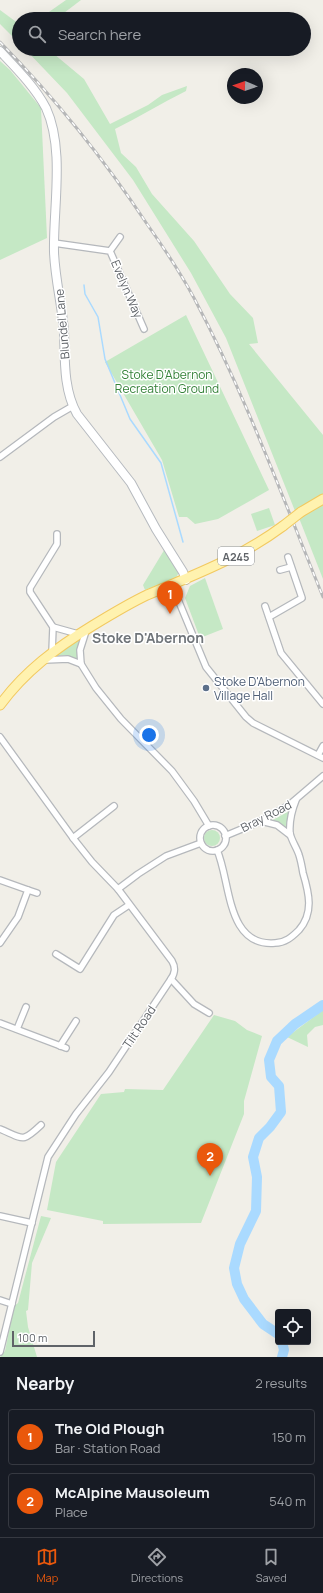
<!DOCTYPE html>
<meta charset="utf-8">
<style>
body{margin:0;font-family:Manrope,sans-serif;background:#20242c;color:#f1f3f6}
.controls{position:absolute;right:12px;bottom:12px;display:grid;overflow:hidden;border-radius:4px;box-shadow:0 4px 16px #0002}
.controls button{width:36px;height:36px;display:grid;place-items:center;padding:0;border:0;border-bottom:1px solid #363941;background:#171b24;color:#f1f3f6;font:20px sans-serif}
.compass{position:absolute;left:227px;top:68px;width:36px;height:36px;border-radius:50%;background:#171b24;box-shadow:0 4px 16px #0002;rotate:272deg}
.scale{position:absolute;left:12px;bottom:10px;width:83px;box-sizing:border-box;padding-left:4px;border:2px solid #5f6368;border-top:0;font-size:11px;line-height:14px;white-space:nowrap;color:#5f6368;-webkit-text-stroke:3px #fff;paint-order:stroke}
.you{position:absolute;left:149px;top:735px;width:14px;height:14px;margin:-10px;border:3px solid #fff;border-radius:50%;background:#1a73e8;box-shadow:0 0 0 6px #1a73e833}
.badge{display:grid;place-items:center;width:26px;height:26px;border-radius:50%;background:#ea580c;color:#fff;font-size:13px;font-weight:700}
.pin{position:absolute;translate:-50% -33px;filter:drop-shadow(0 1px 2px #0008)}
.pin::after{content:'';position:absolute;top:21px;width:14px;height:12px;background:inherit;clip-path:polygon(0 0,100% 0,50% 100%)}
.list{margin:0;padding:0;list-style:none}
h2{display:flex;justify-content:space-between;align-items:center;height:52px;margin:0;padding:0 16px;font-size:17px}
h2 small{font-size:13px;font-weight:400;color:#9ea1a6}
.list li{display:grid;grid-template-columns:26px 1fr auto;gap:12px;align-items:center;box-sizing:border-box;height:56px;margin:0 8px 8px;padding:0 8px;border:1px solid #363941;border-radius:4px}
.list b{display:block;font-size:15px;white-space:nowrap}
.list p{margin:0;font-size:13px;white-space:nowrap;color:#9ea1a6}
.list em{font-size:13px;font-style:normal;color:#9ea1a6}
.icon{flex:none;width:22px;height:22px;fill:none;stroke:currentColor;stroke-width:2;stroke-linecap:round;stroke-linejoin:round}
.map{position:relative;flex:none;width:323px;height:1357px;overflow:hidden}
.search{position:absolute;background:#171b24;box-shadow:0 4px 16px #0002;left:12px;right:12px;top:12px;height:44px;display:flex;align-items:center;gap:10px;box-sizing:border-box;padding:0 14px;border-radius:22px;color:#9ea1a6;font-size:15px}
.sheet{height:180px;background:#171b24}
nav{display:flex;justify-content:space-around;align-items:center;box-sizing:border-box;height:56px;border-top:1px solid #363941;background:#171b24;font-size:11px;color:#9ea1a6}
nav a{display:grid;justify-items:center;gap:2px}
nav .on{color:#ea580c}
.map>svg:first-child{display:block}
.green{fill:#c5e8c5}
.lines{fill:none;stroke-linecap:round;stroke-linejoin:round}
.stream{stroke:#aadaff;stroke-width:1.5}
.river{stroke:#aadaff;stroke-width:10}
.street-casing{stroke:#b5b8bc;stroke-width:8}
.secondary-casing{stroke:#b6babf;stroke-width:10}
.primary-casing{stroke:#f2c960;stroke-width:11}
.street{stroke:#fff;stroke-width:5.5}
.secondary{stroke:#fff;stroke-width:8}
.primary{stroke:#fff2af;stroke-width:9}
.rail-casing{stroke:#b6b7b8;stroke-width:3}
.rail{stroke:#fff;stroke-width:1.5;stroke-dasharray:4.5;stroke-linecap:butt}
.primary-bridge-casing{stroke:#f2c960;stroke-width:11;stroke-linecap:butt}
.primary-bridge{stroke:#fff2af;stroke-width:9}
.service-dot{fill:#5c6f8a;stroke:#fff;stroke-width:1.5}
.labels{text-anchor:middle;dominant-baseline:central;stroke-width:3;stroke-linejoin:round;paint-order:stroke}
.shield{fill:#fff;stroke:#8f9295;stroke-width:1}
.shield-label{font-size:11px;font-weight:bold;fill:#5f6368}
.street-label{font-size:12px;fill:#5f6368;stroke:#fff}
.park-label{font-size:12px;fill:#348238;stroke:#fff}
.service-label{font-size:12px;fill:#4e5e75;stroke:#fff;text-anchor:start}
.quarter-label{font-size:14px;font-weight:bold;fill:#70757a;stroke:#fff}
</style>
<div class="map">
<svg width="323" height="1357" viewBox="0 0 323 1357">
<rect width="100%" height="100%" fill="#f1efe8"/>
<!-- green -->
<g class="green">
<polygon points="66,0 81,0 56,19 39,19"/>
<polygon points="0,10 19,24 19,43 0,24"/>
<path d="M25,49H48L84,79L110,124L148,105L162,95L187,86L186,91C162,103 139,117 115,129L121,153L136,167L152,194L194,241L230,294L253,318L258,343L249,344L323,435V494L295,511L226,338L191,273L133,180L67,93Z"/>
<polygon points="0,61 10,70 41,108 47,238 0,260"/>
<polygon points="186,315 269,490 218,519 195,524 187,517 179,517 162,460 105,362"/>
<polygon points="323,503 323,579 299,518"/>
<polygon points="269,508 275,525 257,531 251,514"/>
<polygon points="166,547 179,572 176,578 145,590 143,585"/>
<polygon points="205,578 223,629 200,638 185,598 190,586"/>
<polygon points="82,635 78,647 78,660 65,655 51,657"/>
<polygon points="291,810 288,830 281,825 271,821"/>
<circle cx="212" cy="838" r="8"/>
<polygon points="323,1010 323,1025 315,1027 307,1035 308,1047 287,1037"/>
<polygon points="214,1015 235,1021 247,1030 262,1036 244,1101 244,1114 201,1223 103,1224 103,1221 47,1210 56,1162 101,1094 124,1092 125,1089 163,1090"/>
<polygon points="41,1216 51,1218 32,1263 28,1310 26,1311 28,1327 37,1357 0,1357 5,1351 14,1306 18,1303"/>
</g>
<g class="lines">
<!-- stream -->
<polyline class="stream" points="84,285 85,294 98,317 105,359 130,419 161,463 183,542"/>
<!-- river -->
<g class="river">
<polyline points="278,1334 263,1324 244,1299 237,1284 234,1268 240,1244 256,1211 257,1177 253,1157 259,1138 270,1127 281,1112 279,1086 271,1077 269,1060 277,1041 295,1024 323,1005"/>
<polyline points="282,1342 284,1350 282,1357"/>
</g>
<defs>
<g id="street">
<polyline points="54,243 110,251 144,329"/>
<polyline points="110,251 120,237"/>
<polyline points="0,457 54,417 73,406"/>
<polyline points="280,570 291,567"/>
<polyline points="172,585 206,667 246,717 253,723 323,758"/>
<polyline points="265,606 281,653 323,704"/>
<polyline points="269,617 302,598 288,557"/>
<polyline points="53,627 78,634"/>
<polyline points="86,631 80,650 81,664 96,688 121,719 172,771 194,801 209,826"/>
<polyline points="52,652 53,627 30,592 30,588 57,544 57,534"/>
<polyline points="45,660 68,659 81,664"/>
<path d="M0,737L73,838L92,862L118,889L172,961C176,968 175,973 171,979L109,1072L76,1114L48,1157L0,1352"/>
<polyline points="318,755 323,746"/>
<polyline points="261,821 277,825 290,835"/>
<circle cx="213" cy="838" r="13"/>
<polyline points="225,836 261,821 289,805 323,776"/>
<polyline points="73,838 114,806"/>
<path d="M217,850C231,882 226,947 275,943C285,943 292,937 299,930C314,913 309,893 303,873C302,867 301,861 299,855C297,848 291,840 290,833C289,821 292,810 296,800"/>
<polyline points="0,880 28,890 18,917 0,943"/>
<polyline points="118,889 138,874 166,856 201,843"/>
<polyline points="28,890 37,893"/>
<polyline points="56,954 80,969 114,915 129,905"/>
<polyline points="171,979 194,1004 209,1013"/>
<polyline points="0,1023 66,1048"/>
<polyline points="17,1029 26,1007"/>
<polyline points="60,1046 76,1021"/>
<path d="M0,1129C24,1139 22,1143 41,1125"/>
<polyline points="0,1216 32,1223"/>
<polyline points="0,1300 12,1304"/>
</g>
<path id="secondary" d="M0,51C16,68 35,87 46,108C65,149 53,208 54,252C55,279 62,305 64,331C65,358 63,389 77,414L131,483L156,529L183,572L186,580"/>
<g id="primary">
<polyline points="301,512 323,499"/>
<path d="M0,705C25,671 56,648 92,626C110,615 128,604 147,595C196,574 240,558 283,526"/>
</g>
</defs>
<!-- street casing -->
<use href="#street" class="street-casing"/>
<!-- secondary casing -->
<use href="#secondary" class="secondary-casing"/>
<!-- primary casing -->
<use href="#primary" class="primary-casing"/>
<!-- street -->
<use href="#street" class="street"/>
<!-- secondary -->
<use href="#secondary" class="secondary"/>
<!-- primary -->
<use href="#primary" class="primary"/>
<defs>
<path id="rail" d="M0,42C55,98 104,159 147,224C164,248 180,272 194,298C245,394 282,496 323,597"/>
</defs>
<!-- rail casing -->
<use href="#rail" class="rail-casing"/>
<!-- rail -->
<use href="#rail" class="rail"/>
<defs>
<polyline id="primary-bridge" points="283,526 301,512"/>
</defs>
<!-- primary-bridge casing -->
<use href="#primary-bridge" class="primary-bridge-casing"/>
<!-- primary-bridge -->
<use href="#primary-bridge" class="primary-bridge"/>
</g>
<!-- markers -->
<circle class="service-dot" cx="206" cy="688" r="4"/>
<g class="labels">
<!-- shield labels -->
<rect class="shield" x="218" y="547" width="36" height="18" rx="3"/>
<g class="shield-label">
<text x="236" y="556">A245</text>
</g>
<!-- street labels -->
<g class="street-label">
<text transform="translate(127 289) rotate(67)">Evelyn Way</text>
<text transform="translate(62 324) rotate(-95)">Blundel Lane</text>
<text transform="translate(266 816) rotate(-27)">Bray Road</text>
<text transform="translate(139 1027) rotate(-56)">Tilt Road</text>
</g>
<!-- park labels -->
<g class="park-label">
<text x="167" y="374">Stoke D’Abernon<tspan x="167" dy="14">Recreation Ground</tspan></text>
</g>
<!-- service labels -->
<g class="service-label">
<text x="214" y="681">Stoke D'Abernon<tspan x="214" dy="14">Village Hall</tspan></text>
</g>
<!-- quarter labels -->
<g class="quarter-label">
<text x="148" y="637">Stoke D'Abernon</text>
</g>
</g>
</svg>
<div class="controls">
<button><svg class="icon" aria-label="locate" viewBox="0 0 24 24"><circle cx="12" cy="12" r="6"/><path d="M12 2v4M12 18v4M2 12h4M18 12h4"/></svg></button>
</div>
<svg class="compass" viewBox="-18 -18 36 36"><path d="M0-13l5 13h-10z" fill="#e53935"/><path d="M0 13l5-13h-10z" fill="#9ea1a6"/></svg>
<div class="scale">100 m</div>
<div class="you"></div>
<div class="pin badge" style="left:170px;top:614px">1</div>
<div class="pin badge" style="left:210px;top:1176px">2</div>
<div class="search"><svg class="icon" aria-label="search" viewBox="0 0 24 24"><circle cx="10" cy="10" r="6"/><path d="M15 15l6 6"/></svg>Search here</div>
</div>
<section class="sheet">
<h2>Nearby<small>2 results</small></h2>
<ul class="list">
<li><span class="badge">1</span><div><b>The Old Plough</b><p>Bar · Station Road</p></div><em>150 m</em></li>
<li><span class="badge">2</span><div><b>McAlpine Mausoleum</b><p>Place</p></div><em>540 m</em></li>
</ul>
</section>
<nav>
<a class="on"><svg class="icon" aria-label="map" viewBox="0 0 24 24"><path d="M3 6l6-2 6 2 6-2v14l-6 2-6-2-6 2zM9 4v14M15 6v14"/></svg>Map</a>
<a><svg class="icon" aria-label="directions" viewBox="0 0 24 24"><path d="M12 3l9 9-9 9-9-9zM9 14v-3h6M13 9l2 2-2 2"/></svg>Directions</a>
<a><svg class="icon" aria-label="saved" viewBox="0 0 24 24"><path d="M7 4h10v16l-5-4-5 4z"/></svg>Saved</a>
</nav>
